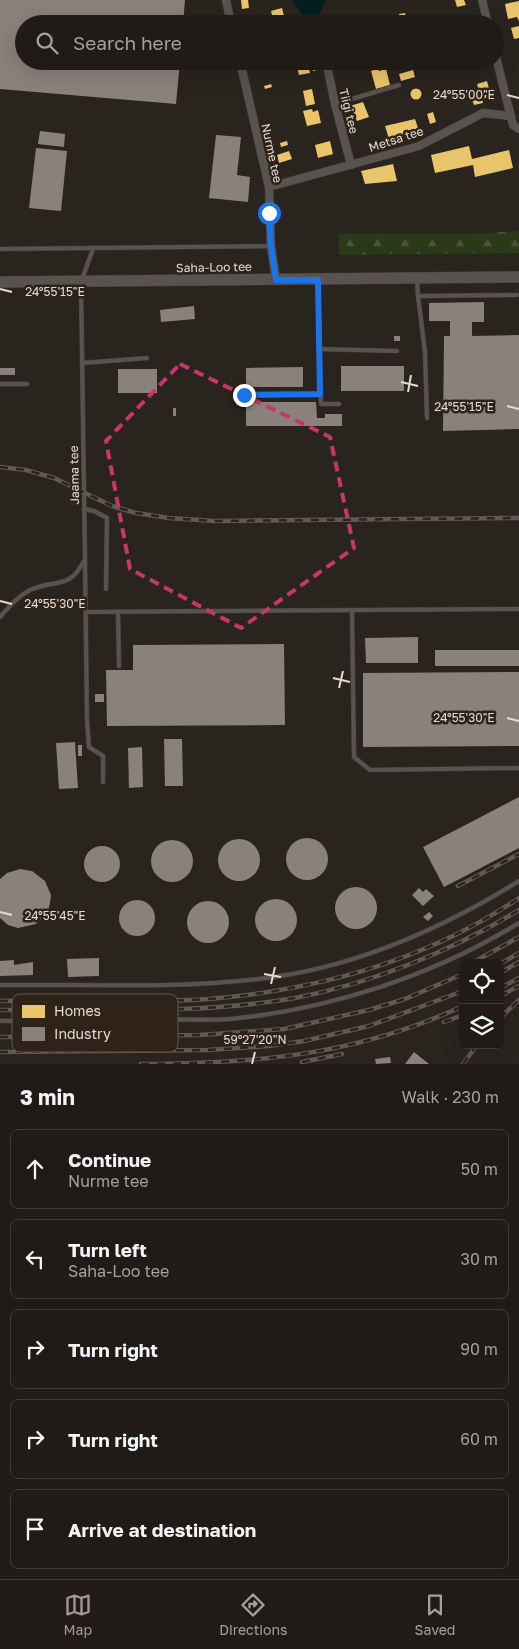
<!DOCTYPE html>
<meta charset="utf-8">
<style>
body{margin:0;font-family:"Golos Text",sans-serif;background:#2d2823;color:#f1f3f6}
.controls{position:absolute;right:15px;bottom:15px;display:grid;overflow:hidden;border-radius:8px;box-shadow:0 5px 20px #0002}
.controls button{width:45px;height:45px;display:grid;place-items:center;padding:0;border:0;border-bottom:1px solid #3d3935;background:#201b16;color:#f1f3f6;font:25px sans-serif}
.stop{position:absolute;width:15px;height:15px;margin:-11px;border:4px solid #1a73e8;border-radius:50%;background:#fff}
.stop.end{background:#1a73e8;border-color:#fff;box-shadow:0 1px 5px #0008}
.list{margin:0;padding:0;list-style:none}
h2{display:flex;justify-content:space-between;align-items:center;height:65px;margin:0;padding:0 20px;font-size:21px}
h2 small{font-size:16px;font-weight:400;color:#a2a1a1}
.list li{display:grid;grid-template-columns:32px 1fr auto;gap:15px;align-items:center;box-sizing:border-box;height:80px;margin:0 10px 10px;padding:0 10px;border:1px solid #3d3935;border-radius:8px}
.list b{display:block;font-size:19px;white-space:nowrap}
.list p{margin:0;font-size:16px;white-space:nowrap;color:#a2a1a1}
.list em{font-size:16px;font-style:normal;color:#a2a1a1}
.icon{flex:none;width:28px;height:28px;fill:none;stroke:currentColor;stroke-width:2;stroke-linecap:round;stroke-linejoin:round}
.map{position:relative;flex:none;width:519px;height:1064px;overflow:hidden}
.search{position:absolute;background:#201b16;box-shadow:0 5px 20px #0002;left:15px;right:15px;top:15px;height:55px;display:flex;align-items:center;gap:12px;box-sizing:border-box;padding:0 18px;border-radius:28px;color:#a2a1a1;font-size:19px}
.sheet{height:515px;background:#201b16}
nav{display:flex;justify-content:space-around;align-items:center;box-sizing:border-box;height:70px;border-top:1px solid #3d3935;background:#201b16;font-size:14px;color:#a2a1a1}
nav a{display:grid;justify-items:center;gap:2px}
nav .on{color:#a29b94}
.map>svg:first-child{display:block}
.forest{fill:url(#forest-firs)}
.water{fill:#041d1d}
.homes{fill:#e9c46a}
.industry{fill:#8a817c}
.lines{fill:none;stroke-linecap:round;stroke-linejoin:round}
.service-casing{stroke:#443e3a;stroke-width:5}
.minor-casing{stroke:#443e3a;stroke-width:9}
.secondary-casing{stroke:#443e3a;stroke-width:12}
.service{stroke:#58534e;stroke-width:4}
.minor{stroke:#58534e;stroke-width:8}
.secondary{stroke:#58534e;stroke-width:11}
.rail-casing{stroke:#5f5a55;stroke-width:4.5}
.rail{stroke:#2f2319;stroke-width:2.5;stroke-dasharray:8;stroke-linecap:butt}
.route{stroke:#1a73e8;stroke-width:6}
.marked{fill:none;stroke:#c7356d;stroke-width:4;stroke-dasharray:10 6;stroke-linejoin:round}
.ticks{fill:none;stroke:#e3dbd4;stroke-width:2}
.labels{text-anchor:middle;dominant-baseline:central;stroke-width:5;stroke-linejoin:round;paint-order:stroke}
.street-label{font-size:12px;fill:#e3dbd4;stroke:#2f2319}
.key{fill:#2f2319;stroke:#655a51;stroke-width:1}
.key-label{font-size:14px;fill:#e3dbd4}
.ticks-label{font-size:12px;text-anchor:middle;fill:#e3dbd4;stroke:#2f2319;stroke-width:5;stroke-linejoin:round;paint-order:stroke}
</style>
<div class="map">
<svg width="519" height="1064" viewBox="0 0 519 1064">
<defs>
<pattern id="forest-firs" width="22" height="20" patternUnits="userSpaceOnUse" patternTransform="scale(1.25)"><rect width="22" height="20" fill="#2a3917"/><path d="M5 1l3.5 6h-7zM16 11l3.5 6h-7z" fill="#495538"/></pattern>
</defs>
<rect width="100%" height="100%" fill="#2a241e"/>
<!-- forest -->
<polygon class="forest" points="519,231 519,253 339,255 338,234 473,234"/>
<!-- water -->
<polygon class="water" points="292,0 326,0 318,17 313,20 302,14"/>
<!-- homes -->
<g class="homes">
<polygon points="241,0 248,0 249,8 242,9"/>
<polygon points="455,0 464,0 466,5 457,7"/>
<polygon points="519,1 519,21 517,17 508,19 505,4"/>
<polygon points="282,8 286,24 274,24 271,11"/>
<polygon points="405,13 407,24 401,24 399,14"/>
<polygon points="519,26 519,38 514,39 511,28"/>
<polygon points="319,61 321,69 313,71 311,62"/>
<polygon points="346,61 356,61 357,65 348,67"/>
<polygon points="470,61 479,61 480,67 472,69"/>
<polygon points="308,64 310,73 299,75 297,66"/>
<polygon points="378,69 379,71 386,69 390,85 376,89 371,71"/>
<polygon points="413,70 415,77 401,81 399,74"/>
<polygon points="487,81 491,96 482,99 483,103 474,105 471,97 480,95 477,84"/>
<polygon points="271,84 272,87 265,89 264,86"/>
<circle cx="416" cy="94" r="5.5"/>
<polygon points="312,89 315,104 306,106 303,91"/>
<polygon points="363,102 369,117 357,121 350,106"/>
<polygon points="312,109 313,112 318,110 321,123 307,126 303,111"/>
<polygon points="433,112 436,122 430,124 427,114"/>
<polygon points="415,119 419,131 389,139 385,126"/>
<polygon points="287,141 288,145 281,147 280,143"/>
<polygon points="330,141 333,154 318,158 315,145"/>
<polygon points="469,146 472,159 509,150 513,168 475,177 473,165 435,173 431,155"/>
<polygon points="289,151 292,159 279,163 277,155"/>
<polygon points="393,164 397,181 365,184 361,171"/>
</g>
<!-- industry -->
<g class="industry">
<polygon points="0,0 185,0 183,24 24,24 24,61 180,61 176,104 0,89"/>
<polygon points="40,131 65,134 64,147 38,144"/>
<polygon points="216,135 241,137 237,175 250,177 248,202 209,198"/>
<polygon points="36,148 67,151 61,211 29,208"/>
<polygon points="484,302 484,322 472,322 472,336 519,335 519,429 443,431 444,336 450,336 450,321 429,321 429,303"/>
<polygon points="194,306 195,319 161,322 160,310"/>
<rect x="394" y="336" width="6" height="5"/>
<rect x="341" y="366" width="63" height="25"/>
<polygon points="303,367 303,387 246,387 246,368"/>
<rect x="0" y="368" width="15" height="7"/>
<rect x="118" y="369" width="39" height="24"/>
<polygon points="246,402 316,402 317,418 325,418 325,414 342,414 342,426 246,426"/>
<rect x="173" y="408" width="3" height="8"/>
<polygon points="418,637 418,663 366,663 365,638"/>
<polygon points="284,644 285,725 107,726 106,670 133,670 133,645"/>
<rect x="435" y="650" width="84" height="16"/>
<polygon points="519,672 519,746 363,747 363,673"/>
<rect x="95" y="694" width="9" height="8"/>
<polygon points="164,739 182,739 183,786 165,786"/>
<polygon points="75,742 78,788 59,789 56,743"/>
<rect x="78" y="745" width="4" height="11"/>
<polygon points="142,747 143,787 129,788 128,748"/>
<polygon points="519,797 519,848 444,887 423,847"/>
<circle cx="307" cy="859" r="21"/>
<circle cx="239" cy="860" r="21"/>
<circle cx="172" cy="861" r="21"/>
<circle cx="102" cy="864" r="18"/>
<polygon points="20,869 32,871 45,881 51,895 50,903 48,911 36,924 18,928 8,925 0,918 0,879 7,873"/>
<circle cx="356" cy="908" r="21"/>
<polygon points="419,888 423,892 426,889 434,896 423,906 412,895"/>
<circle cx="276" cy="920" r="21"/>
<circle cx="137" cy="918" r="18"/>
<circle cx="208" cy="922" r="21"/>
<polygon points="429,912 433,916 428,921 423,917"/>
<polygon points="99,958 99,976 68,977 67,959"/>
<polygon points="14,960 14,965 33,962 33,975 0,976 0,961"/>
<polygon points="414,1052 429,1064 405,1064"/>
<polygon points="390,1057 391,1063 376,1064 375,1059"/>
</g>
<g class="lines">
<defs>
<g id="service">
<polyline points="335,104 399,85"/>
<polyline points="0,249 271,246"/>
<polyline points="318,280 321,404 339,404"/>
<polyline points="417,281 418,296 517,295"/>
<polyline points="418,296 425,352 427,418"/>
<polyline points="320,349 397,351"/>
<polyline points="82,363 147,358"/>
<polyline points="0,384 27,384"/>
<polyline points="243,395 320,395"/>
<polyline points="84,509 94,511 107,518 106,589"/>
<polyline points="85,561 87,719 89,747 103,756 103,782"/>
<polyline points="352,610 354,757 370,770 519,768"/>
<polyline points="86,612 519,609"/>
<polyline points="118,612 119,666"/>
<path d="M0,617C9,607 18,596 30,590C57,578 69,591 85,559L81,282L93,249"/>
<path d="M0,985C86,984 173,989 258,979C351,969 440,930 519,881"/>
<path d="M0,1021C53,1020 106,1020 159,1019C182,1019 207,1021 231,1019C331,1009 432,976 519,923"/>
</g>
<g id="minor">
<polyline points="226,0 231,24"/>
<polyline points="482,0 488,24"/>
<polyline points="495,53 513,125 519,129"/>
<polyline points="240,61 269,187 271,246 276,280"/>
<polyline points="326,61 335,104 351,165"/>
<polyline points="269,187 419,146 483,113 511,116"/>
</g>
<polyline id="secondary" points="0,282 519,277"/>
</defs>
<!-- service casing -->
<use href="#service" class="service-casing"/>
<!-- minor casing -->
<use href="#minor" class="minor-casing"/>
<!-- secondary casing -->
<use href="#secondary" class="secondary-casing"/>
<!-- service -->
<use href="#service" class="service"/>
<!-- minor -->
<use href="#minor" class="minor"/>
<!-- secondary -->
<use href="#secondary" class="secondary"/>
<defs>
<g id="rail">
<polyline points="0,467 26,470 54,478 112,506 136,513 169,518 214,521 519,518"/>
<polyline points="458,886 519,854"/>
<polyline points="472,963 519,937"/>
<polyline points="500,964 519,953"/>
<polyline points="500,973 519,962"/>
<polyline points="500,988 519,978"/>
<polyline points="500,996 519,986"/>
<path d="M0,1001C46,1001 91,1000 137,1000C160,1000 185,1001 209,999C318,990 427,960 519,898"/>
<path d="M0,1010C97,1009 198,1015 295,998C373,983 452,951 519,910"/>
<polyline points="500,1018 519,1000"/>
<polyline points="444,1022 463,1015"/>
<polyline points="0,1037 200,1035 284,1029 369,1010 405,999 463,974"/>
<polyline points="0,1052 208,1050 268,1046 304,1041 369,1026 463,991"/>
<polyline points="302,1062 342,1054"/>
<path d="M141,1064C257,1063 355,1056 463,1006"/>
<polyline points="463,1064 477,1045"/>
</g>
</defs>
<!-- rail casing -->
<use href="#rail" class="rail-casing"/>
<!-- rail -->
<use href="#rail" class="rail"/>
</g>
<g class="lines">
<!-- route -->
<polyline class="route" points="244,395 320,394 318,280 276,280 271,246 269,213"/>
</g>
<!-- marked area -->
<path class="marked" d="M180,364L330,437L354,548L241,628L130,569L106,441Z"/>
<!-- ticks -->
<path class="ticks" d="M507,95L519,98M0,289L12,292M401,382L418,386M408,392L411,375M507,406L519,409M0,601L12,604M333,678L350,682M339,688L343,671M507,718L519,721M0,912L12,915M264,974L281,977M271,984L275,967M252,1064L255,1052"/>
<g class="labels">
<!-- street labels -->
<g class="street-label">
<text transform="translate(349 111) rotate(76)">Tiigi tee</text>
<text transform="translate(396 139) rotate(-18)">Metsa tee</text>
<text transform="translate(272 153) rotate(78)">Nurme tee</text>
<text transform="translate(214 267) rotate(-1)">Saha-Loo tee</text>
<text transform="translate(74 475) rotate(-91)">Jaama tee</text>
</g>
</g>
<!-- legend -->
<rect x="12" y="994" width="166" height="58" rx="8" class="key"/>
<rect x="22" y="1005" width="23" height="13" fill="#e9c46a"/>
<rect x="22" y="1027" width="23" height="14" fill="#8a817c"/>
<g class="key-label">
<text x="54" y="1016">Homes</text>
<text x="54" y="1039">Industry</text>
</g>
<g class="ticks-label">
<text x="464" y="99">24°55'00"E</text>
<text x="55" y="296">24°55'15"E</text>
<text x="464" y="411">24°55'15"E</text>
<text x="55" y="608">24°55'30"E</text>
<text x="464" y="722">24°55'30"E</text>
<text x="55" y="920">24°55'45"E</text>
<text x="255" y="1044">59°27'20"N</text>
</g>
</svg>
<div class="controls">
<button><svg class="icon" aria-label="locate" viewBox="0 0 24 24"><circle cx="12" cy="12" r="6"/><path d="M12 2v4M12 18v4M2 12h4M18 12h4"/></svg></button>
<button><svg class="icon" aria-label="layers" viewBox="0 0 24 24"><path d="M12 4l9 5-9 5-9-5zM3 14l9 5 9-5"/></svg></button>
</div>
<div class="stop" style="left:269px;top:213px"></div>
<div class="stop end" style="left:244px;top:395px"></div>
<div class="search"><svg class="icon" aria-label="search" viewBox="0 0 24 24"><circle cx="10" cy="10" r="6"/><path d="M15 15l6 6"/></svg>Search here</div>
</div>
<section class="sheet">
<h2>3 min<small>Walk · 230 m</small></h2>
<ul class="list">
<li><svg class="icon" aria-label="ahead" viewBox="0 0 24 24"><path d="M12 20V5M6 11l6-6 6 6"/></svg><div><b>Continue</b><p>Nurme tee</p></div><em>50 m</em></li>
<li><svg class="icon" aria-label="left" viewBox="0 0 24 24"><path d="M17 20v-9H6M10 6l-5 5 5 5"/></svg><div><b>Turn left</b><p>Saha-Loo tee</p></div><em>30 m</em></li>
<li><svg class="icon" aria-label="right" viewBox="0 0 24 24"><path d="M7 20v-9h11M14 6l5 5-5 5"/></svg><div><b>Turn right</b></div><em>90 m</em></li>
<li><svg class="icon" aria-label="right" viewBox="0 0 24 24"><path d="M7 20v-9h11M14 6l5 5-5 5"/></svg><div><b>Turn right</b></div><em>60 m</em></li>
<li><svg class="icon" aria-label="arrive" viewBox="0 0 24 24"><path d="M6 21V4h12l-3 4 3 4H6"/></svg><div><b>Arrive at destination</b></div></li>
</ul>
</section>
<nav>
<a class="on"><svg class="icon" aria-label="map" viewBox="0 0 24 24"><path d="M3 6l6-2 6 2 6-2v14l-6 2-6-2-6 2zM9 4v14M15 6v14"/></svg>Map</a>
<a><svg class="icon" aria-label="directions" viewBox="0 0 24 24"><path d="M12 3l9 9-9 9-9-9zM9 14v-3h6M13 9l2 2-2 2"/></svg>Directions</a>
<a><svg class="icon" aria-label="saved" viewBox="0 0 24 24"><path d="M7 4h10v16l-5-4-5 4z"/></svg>Saved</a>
</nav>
